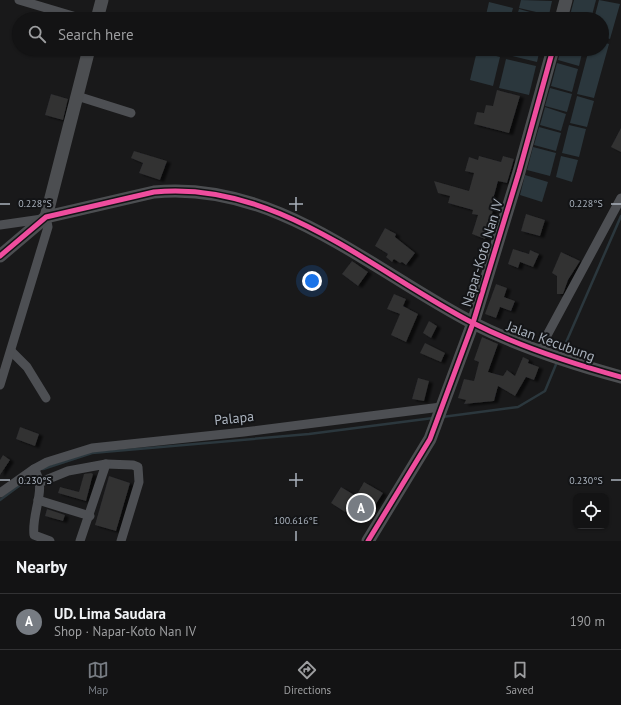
<!DOCTYPE html>
<meta charset="utf-8">
<style>
body{margin:0;font-family:"PT Sans",sans-serif;background:#202022;color:#f1f3f6}
.controls{position:absolute;right:12px;bottom:12px;display:grid;overflow:hidden;border-radius:8px;box-shadow:0 1px 3px #0004}
.controls button{width:36px;height:36px;display:grid;place-items:center;padding:0;border:0;border-bottom:1px solid #323234;background:#131314;color:#f1f3f6;font:20px sans-serif}
.you{position:absolute;left:312px;top:281px;width:14px;height:14px;margin:-10px;border:3px solid #fff;border-radius:50%;background:#1a73e8;box-shadow:0 0 0 6px #1a73e833}
.badge{display:grid;place-items:center;width:26px;height:26px;border-radius:50%;background:#777c83;color:#fff;font-size:13px;font-weight:700}
.pin{position:absolute;translate:-50% -50%;border:2px solid #fff;box-shadow:0 1px 4px #0006}
.list{margin:0;padding:0;list-style:none}
h2{display:flex;justify-content:space-between;align-items:center;height:52px;margin:0;padding:0 16px;font-size:17px}
h2 small{font-size:13px;font-weight:400;color:#9d9ea0}
.list li{display:grid;grid-template-columns:26px 1fr auto;gap:12px;align-items:center;box-sizing:border-box;height:56px;padding:0 16px;border-top:1px solid #323234}
.list b{display:block;font-size:15px;white-space:nowrap}
.list p{margin:0;font-size:13px;white-space:nowrap;color:#9d9ea0}
.list em{font-size:13px;font-style:normal;color:#9d9ea0}
.icon{flex:none;width:22px;height:22px;fill:none;stroke:currentColor;stroke-width:2;stroke-linecap:round;stroke-linejoin:round}
.map{position:relative;flex:none;width:621px;height:541px;overflow:hidden}
.search{position:absolute;background:#131314;box-shadow:0 1px 3px #0004;left:12px;right:12px;top:12px;height:44px;display:flex;align-items:center;gap:10px;box-sizing:border-box;padding:0 14px;border-radius:22px;color:#9d9ea0;font-size:15px}
.sheet{height:108px;background:#131314}
nav{display:flex;justify-content:space-around;align-items:center;box-sizing:border-box;height:56px;border-top:1px solid #323234;background:#131314;font-size:11px;color:#9d9ea0}
nav a{display:grid;justify-items:center;gap:2px}
nav .on{color:#777c83}
.map>svg:first-child{display:block}
.water{fill:#2b373d}
.lines{fill:none;stroke-linecap:round;stroke-linejoin:round}
.stream{stroke:#2b373d;stroke-width:2.5}
.building{fill:#313132;filter:url(#shadow)}
.street{stroke:#4d4f53;stroke-width:9}
.secondary{stroke:#4c4e51;stroke-width:13}
.cycleway-casing{stroke:#131416;stroke-width:8}
.cycleway{stroke:#ef4d9e;stroke-width:5}
.ticks{fill:none;stroke:#a9b1bc;stroke-width:1.5}
.labels{text-anchor:middle;dominant-baseline:central;stroke-width:4;stroke-linejoin:round;paint-order:stroke}
.street-label{font-size:14px;fill:#a9b1bc;stroke:#131416}
.ticks-label{font-size:10px;text-anchor:middle;fill:#a9b1bc;stroke:#131416;stroke-width:4;stroke-linejoin:round;paint-order:stroke}
</style>
<div class="map">
<svg width="621" height="541" viewBox="0 0 621 541">
<defs>
<filter id="shadow"><feDropShadow dx="4" dy="2" stdDeviation="1" flood-color="#0009"/></filter>
</defs>
<rect width="100%" height="100%" fill="#19191a"/>
<!-- water -->
<g class="water">
<polygon points="521,0 552,1 549,15 519,8"/>
<polygon points="574,0 596,0 591,19 569,19"/>
<polygon points="599,0 620,4 610,39 602,36 602,19 594,19"/>
<polygon points="489,2 513,8 510,19 501,19 486,15"/>
<polygon points="519,9 548,17 547,19 516,19"/>
<polygon points="602,42 609,44 594,98 577,94 589,49 602,49"/>
<polygon points="509,49 540,49 537,62 508,55"/>
<polygon points="561,49 583,49 579,66 558,60"/>
<polygon points="477,51 500,57 493,86 470,80"/>
<polygon points="506,59 536,66 529,95 499,88"/>
<polygon points="557,63 578,69 572,92 551,86"/>
<polygon points="550,88 572,94 567,112 545,106"/>
<polygon points="577,96 594,101 587,127 570,123"/>
<polygon points="545,107 566,114 561,131 540,125"/>
<polygon points="569,125 586,129 579,157 562,153"/>
<polygon points="539,127 561,133 556,151 534,145"/>
<polygon points="533,147 556,153 550,176 527,170"/>
<polygon points="561,156 578,160 572,182 556,177"/>
<polygon points="525,175 548,182 542,202 520,195"/>
</g>
<g class="lines">
<!-- stream -->
<g class="stream">
<polyline points="561,354 621,216"/>
<polyline points="442,417 518,407 545,391 557,362"/>
<polyline points="43,469 92,453 309,434 433,418"/>
<polyline points="0,500 35,474"/>
</g>
</g>
<!-- building -->
<g class="building">
<polygon points="497,90 520,96 509,133 474,124 477,112 484,113 486,105 493,106"/>
<polygon points="51,94 68,99 63,120 45,115"/>
<polygon points="621,128 621,152 611,147"/>
<polygon points="134,151 167,161 160,180 139,173 143,163 131,158"/>
<polygon points="479,156 501,162 503,156 514,159 507,183 498,181 492,203 494,204 490,223 485,239 472,234 478,215 472,214 473,210 448,203 450,196 438,193 434,181 469,191 474,173 465,171 469,157 478,160"/>
<polygon points="526,214 545,220 540,236 521,231"/>
<polygon points="385,228 396,234 395,237 415,253 406,265 402,262 400,263 394,259 392,262 386,257 388,254 375,246"/>
<polygon points="513,249 529,254 530,250 539,254 533,267 520,262 518,268 508,264"/>
<polygon points="561,252 580,261 568,280 563,294 557,294 557,276 552,273"/>
<polygon points="352,261 368,272 358,286 342,274"/>
<polygon points="496,284 507,288 504,297 515,301 511,311 500,307 496,318 485,314"/>
<polygon points="394,294 406,299 403,306 418,314 406,342 391,335 400,314 387,309"/>
<polygon points="429,321 437,326 431,338 423,333"/>
<polygon points="482,337 498,344 488,372 503,376 507,370 515,376 523,357 529,360 528,363 539,367 534,380 526,377 515,396 498,386 494,401 464,404 466,400 458,398 464,379 474,381 479,362 474,360"/>
<polygon points="425,343 445,353 441,362 420,353"/>
<polygon points="418,378 429,381 424,401 412,399"/>
<polygon points="20,427 39,434 35,446 16,439"/>
<polygon points="3,455 10,460 0,475 0,460"/>
<polygon points="91,473 93,474 86,501 58,493 60,487 79,492 84,474"/>
<polygon points="109,476 130,483 116,531 95,525"/>
<polygon points="364,482 383,493 374,507 372,506 365,517 348,507 345,512 331,503 341,487 356,496"/>
<polygon points="47,509 65,515 63,521 45,516"/>
</g>
<g class="lines">
<!-- street -->
<g class="street">
<polyline points="19,0 83,19"/>
<polyline points="77,96 131,113"/>
<polyline points="0,225 42,219"/>
<polyline points="11,351 27,367 46,398"/>
<polyline points="538,352 621,198"/>
<polyline points="0,385 48,227 46,217"/>
<polyline points="106,464 133,465 138,467 139,482 121,541"/>
<path d="M34,469C48,489 31,512 34,535L50,541"/>
<polyline points="41,482 68,471 106,464 80,541"/>
<polyline points="0,493 34,469 47,462 92,448 244,432 441,407"/>
<polyline points="38,500 90,516"/>
</g>
<!-- secondary -->
<g class="secondary">
<polyline points="97,19 102,0"/>
<polyline points="561,19 566,0"/>
<polyline points="46,217 89,49"/>
<path d="M0,256L46,217L154,192C276,180 372,271 473,323C520,347 570,363 621,377"/>
<polyline points="368,541 430,439 473,323 519,172 553,49"/>
</g>
<defs>
<g id="cycleway">
<path d="M0,256L46,217L154,192C276,180 372,271 473,323C520,347 570,363 621,377"/>
<polyline points="368,541 430,439 473,323 519,172 553,49"/>
</g>
</defs>
<!-- cycleway casing -->
<use href="#cycleway" class="cycleway-casing"/>
<!-- cycleway -->
<use href="#cycleway" class="cycleway"/>
</g>
<!-- ticks -->
<path class="ticks" d="M296,197V211M0,204H10M289,204H303M611,204H621M296,473V487M0,480H10M289,480H303M611,480H621M296,531V541"/>
<g class="labels">
<!-- street labels -->
<g class="street-label">
<text transform="translate(482 253) rotate(-73)">Napar-Koto Nan IV</text>
<text transform="translate(551 341) rotate(20)">Jalan Kecubung</text>
<text transform="translate(234 418) rotate(-6)">Palapa</text>
</g>
</g>
<g class="ticks-label">
<text x="35" y="207">0.228°S</text>
<text x="586" y="207">0.228°S</text>
<text x="35" y="484">0.230°S</text>
<text x="586" y="484">0.230°S</text>
<text x="296" y="524">100.616°E</text>
</g>
</svg>
<div class="controls">
<button><svg class="icon" aria-label="locate" viewBox="0 0 24 24"><circle cx="12" cy="12" r="6"/><path d="M12 2v4M12 18v4M2 12h4M18 12h4"/></svg></button>
</div>
<div class="you"></div>
<div class="pin badge" style="left:361px;top:508px">A</div>
<div class="search"><svg class="icon" aria-label="search" viewBox="0 0 24 24"><circle cx="10" cy="10" r="6"/><path d="M15 15l6 6"/></svg>Search here</div>
</div>
<section class="sheet">
<h2>Nearby<small></small></h2>
<ul class="list">
<li><span class="badge">A</span><div><b>UD. Lima Saudara</b><p>Shop · Napar-Koto Nan IV</p></div><em>190 m</em></li>
</ul>
</section>
<nav>
<a class="on"><svg class="icon" aria-label="map" viewBox="0 0 24 24"><path d="M3 6l6-2 6 2 6-2v14l-6 2-6-2-6 2zM9 4v14M15 6v14"/></svg>Map</a>
<a><svg class="icon" aria-label="directions" viewBox="0 0 24 24"><path d="M12 3l9 9-9 9-9-9zM9 14v-3h6M13 9l2 2-2 2"/></svg>Directions</a>
<a><svg class="icon" aria-label="saved" viewBox="0 0 24 24"><path d="M7 4h10v16l-5-4-5 4z"/></svg>Saved</a>
</nav>
